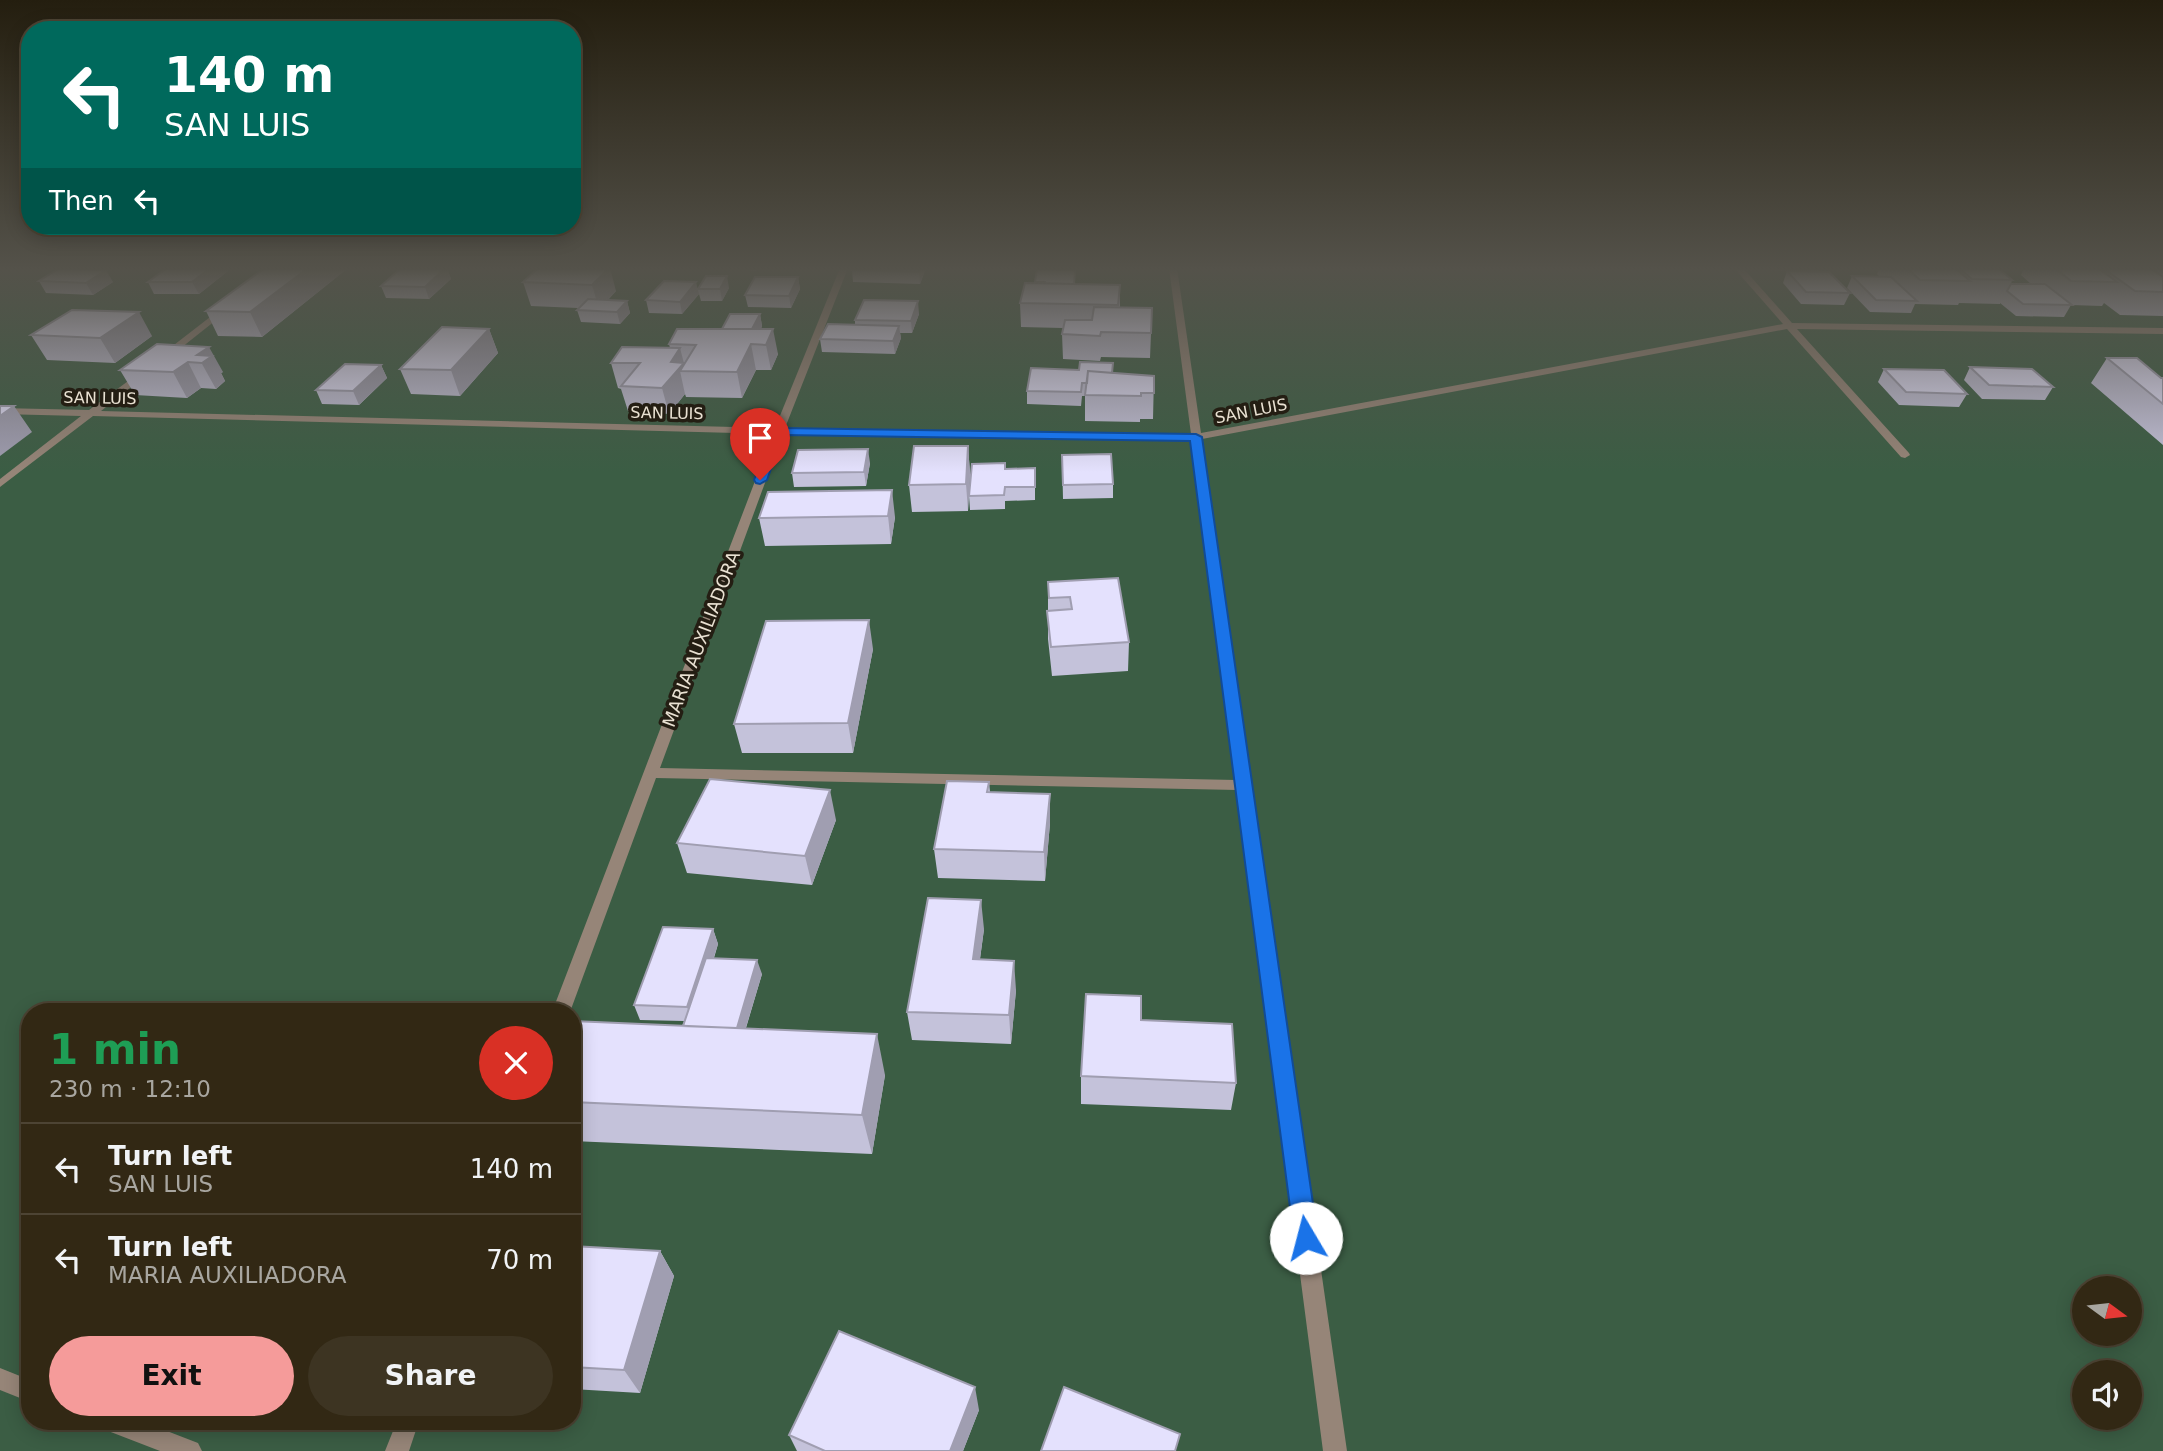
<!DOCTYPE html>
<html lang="en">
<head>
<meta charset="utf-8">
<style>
	:root { --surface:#322814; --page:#3d3422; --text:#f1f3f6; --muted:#a8a6a0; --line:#4d4434; --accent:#f59b9a }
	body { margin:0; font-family:"DejaVu Sans",sans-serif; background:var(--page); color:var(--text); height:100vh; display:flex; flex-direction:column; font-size:26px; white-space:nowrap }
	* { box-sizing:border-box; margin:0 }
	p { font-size:23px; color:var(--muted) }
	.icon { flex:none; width:38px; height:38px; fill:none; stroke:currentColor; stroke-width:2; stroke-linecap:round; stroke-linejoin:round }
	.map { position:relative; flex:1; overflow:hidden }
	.sheet { position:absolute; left:21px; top:1003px; width:560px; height:427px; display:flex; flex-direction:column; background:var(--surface); border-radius:28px; box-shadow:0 4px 18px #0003,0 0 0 2px var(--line) }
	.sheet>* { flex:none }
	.hud { position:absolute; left:21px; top:21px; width:560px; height:214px; border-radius:28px; box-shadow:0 4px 18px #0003,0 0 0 2px var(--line); background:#00695c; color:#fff; overflow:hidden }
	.needle { width:46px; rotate:105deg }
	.fabs { position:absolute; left:2072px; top:1276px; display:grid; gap:14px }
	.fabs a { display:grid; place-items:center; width:70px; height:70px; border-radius:50%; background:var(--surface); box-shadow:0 4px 18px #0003,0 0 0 2px var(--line); font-size:35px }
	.pin { position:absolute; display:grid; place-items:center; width:60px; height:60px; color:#fff; margin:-72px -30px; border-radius:50% 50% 50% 0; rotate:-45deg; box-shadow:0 0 7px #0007 }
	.pin .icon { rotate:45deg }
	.me { position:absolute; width:77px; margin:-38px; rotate:352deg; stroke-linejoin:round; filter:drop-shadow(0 0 5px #0008) }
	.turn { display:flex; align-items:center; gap:24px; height:147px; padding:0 28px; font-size:32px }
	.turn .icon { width:91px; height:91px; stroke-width:2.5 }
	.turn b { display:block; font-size:49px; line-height:60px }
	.then { display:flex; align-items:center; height:66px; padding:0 28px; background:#0003; gap:14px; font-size:26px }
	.round { display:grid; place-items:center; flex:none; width:74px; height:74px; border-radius:37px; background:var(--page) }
	.head { display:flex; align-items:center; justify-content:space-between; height:119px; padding:0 28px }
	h1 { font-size:42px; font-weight:700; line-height:52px; color:#1e9e55 }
	.action { display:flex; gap:14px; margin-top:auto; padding:14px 28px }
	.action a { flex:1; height:80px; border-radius:42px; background:var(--accent); color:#111; font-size:28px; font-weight:700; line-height:80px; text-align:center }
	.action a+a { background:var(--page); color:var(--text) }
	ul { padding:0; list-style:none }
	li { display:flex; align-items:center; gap:21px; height:91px; padding:0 28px; border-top:2px solid var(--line) }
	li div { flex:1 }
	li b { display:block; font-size:26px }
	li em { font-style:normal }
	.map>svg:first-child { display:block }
	.green { fill:#3b5d44; fill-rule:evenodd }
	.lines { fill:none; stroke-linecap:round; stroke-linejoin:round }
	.street { fill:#968578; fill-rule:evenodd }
	.wall { fill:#c4c2da }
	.shaded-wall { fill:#a09eb1 }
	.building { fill:#e4e1fd; stroke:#a09eb1; stroke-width:2 }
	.route { fill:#1a73e8; stroke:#114b97; stroke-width:2 }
	.labels { text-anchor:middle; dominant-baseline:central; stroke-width:7; stroke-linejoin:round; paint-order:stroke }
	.far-street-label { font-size:16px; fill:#e9e1d2; stroke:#241e13 }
	.street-label { font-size:18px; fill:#e9e1d2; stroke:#241e13 }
</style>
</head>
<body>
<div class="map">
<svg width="2163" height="1451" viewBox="0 0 2163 1451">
	<rect width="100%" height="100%" fill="#42361b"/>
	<!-- green -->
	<path class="green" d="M0,268H2163V1451H0ZM30,1012H572V1421H30ZM2084,1288H2130V1334H2084ZM2084,1372H2130V1418H2084Z"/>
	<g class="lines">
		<!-- street -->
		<path class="street" d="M840,268H848L785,428L1191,434L1169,268H1177L1201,433L1783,324L1734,268H1743L1792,323L2163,328V334L1797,329L1909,453L1910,455L1905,458L1901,457L1787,329L1202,439L1347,1451H1323L1237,790L656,778L570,1012H552L773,434L93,416L0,487V479L81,416L0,414V408L89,410L143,370L148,373L146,375L101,411L775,428ZM783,434L1191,440L1236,780L660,768Z
			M223,307L230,309L167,359H161V355Z
			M0,1368L30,1380V1402L0,1390Z
			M100,1421H141L198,1443L202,1451H160L103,1429Z
			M397,1421H419L409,1451H385Z"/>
	</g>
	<!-- wall -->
	<path class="wall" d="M60,268H87L113,282L93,295L46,293L39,281Z
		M265,268H348L262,337L218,336L206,311Z
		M401,268H447L451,279L429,299L386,298L381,286Z
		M538,268L616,291L608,300L627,301L630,313L620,324L581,322L577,310L578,308L531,306L523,282Z
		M730,268H758L756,271Z
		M926,268L920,284L853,282L852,270Z
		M1760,268H1817L1816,271L1761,270Z
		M1879,268H1998L2012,280L2011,284H2031L2021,275L2024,268H2163V316L2120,315L2104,303L2102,306L2071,305L2064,317L2016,316L2000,303V304L1959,303L1958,305L1915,304L1911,313L1870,312L1847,288L1852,276L1880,277L1877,274Z
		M1037,269L1075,284L1120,285V308H1152L1150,358L1101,357L1100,361L1063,359L1062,334L1063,328L1021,327L1020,303L1035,283Z
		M228,271L199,294H154L148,282Z
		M1787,271L1850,293L1844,305L1801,304L1783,283Z
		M798,277L800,289L791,308L748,307L745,295Z
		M698,288H729L722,301H701L699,294L682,314L649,313L646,300Z
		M760,314L762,326L761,329L778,354L771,370H756L742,398L686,397L685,394L669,414L628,411L621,389L618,388L611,363L670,348L669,344L722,329Z
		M919,314L912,333H900L901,338L895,354L822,352L820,339L855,325V320Z
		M489,329L498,353L460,396L411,394L400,369Z
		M31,335L152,336L115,363L47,360Z
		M157,344L223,372L221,373L225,381L216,389L201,388L187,398L135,395L120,370Z
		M2107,358L2163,378V445L2091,383Z
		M1113,363V373L1154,376L1153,419H1140V422L1085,421V396H1082L1081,406L1027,404V391L1079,370Z
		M381,365L387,378L359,405L322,404L316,390Z
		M1970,367L2053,387L2045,400L1982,399L1964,380Z
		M1884,369L1967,394L1959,407L1899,405L1878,382Z
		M968,446L970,473L968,511L912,512L909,485Z
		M1062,455L1113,484V498L1063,499Z
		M870,463L866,486L794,487L792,473Z
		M1005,469L1035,482V500L1005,501V509L970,510L969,496Z
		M768,492L895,517L891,544L765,546L759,518Z
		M1118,578L1129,642L1128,671L1052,676L1048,639V582Z
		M873,649L853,753H742L734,724Z
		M989,782L990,792L1050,794V823L1045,881L938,878L934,849Z
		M836,820L812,885L687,873L677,843Z
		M713,929L718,944L714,958L762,974L746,1028L885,1075L872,1154L572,1141V1021L683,1026L684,1021L640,1020L634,1005Z
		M984,929L980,959L1016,990L1011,1044L912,1040L907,1012Z
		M1141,1020L1236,1083L1231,1110L1081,1104V1076Z
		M572,1246L660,1251L674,1276L640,1393L572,1389Z
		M979,1410L963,1451H797L789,1435Z"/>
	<!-- shaded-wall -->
	<path class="shaded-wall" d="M210,268H227L228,271L199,294L192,282Z
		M308,268H348L262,337L250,312Z
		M445,268H447L451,279L429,299L425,287Z
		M609,268H610L616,291L599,309L592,285Z
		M920,268H926L920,284L919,272Z
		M106,270L113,282L93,295L86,283Z
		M727,276L729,288L722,301L720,289Z
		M798,277L800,289L791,308L789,296Z
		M696,282L699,294L682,314L680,302Z
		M627,301L630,313L620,324L617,312Z
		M918,301L919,314L912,333L911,321Z
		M139,312L152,336L115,363L100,338Z
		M760,314L762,326L753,345L751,332Z
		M899,326L901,338L895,354L893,341Z
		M489,329L498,353L460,396L451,370Z
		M773,329L778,354L771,370L766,345Z
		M751,344L756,370L742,398L737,372Z
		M209,347L223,372L221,373L225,381L216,389L197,355Z
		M680,348L686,371H680L685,394L669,414L662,388L671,362Z
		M188,362L201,388L187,398L173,372Z
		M381,365L387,378L359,405L353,391Z
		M14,406L32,432L0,456V416Z
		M968,446L970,473L968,511L966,484Z
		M868,449L870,463L866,486L864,472Z
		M892,490L895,517L891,544L888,516Z
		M869,620L873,649L853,753L848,723Z
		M830,790L836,820L812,885L805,856Z
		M1050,794V823L1045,881L1044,852Z
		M981,900L984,929L976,988L973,959Z
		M713,929L718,944L693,1022L687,1007Z
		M757,960L762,974L740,1047L735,1033Z
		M1014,961L1016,990L1011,1044L1009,1015Z
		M877,1034L885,1075L872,1154L862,1115Z
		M660,1251L674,1276L640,1393L624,1370Z
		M975,1387L979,1410L963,1451H950Z"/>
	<!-- building -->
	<path class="building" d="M60,268H80L79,269L106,270L86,283L39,281Z
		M167,268H210L192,282H148Z
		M265,268H308L250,312L206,311Z
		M401,268H445L425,287L381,286Z
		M538,268H609L592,285L523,282Z
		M853,268H920L919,272L852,270Z
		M1907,268H1955L1970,281L1920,280Z
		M1959,268H1998L2012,280L1972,279Z
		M2055,268H2098L2117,282L2071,281Z
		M2103,268H2150L2163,277V292L2135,291Z
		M1037,269L1075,270L1074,284L1043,283L1044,282H1035Z
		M1787,271L1829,272L1850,293L1806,292Z
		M706,276H727L720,289H698Z
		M1852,276L1891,277L1917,301L1876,300Z
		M755,277H798L789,296L745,295Z
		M664,281L696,282L680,302L646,300Z
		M1025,283L1120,285L1118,305L1020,303Z
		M2011,284H2045L2072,305L2023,304L2007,291Z
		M588,299L627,301L617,312L577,310Z
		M864,300L918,301L911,321L855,320Z
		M1094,307L1152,308L1151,333L1101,332L1100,336L1062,334L1065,320H1092Z
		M72,310L139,312L100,338L31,335Z
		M730,314H760L752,329H722Z
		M828,324L899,326L893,341L820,339Z
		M442,327L489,329L451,370L400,369Z
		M677,329H773L766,345L751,344L737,372L680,371L696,345L669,344Z
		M157,344L209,347L197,355L212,356L202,363L188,362L173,372L120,370Z
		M622,347L680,348L671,362L684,363L662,388L621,386L640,363H611Z
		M2107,358H2137L2161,378H2163V404Z
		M1080,362L1113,363L1112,373L1088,371L1087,383H1082L1081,392L1027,391L1031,368L1079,370Z
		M345,364L381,365L353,391L316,390Z
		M1970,367L2032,369L2053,387L1989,385Z
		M1884,369L1944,370L1967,394L1906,392Z
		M1088,371L1154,376V393H1141V396L1085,395Z
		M0,406H14L0,416Z
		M914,446H968L966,484L909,485Z
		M868,449L864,472L792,473L798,450Z
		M1111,454L1113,484L1063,485L1062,455Z
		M1005,463V469L1035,468V487H1005L1004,495L969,496L972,464Z
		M892,490L888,516L759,518L768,492Z
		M1118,578L1129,642L1051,647L1047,611L1072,609L1070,597L1049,598L1048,582Z
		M869,620L848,723L734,724L766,621Z
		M710,779L830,790L805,856L677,843Z
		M947,781L989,782L987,792L1050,794L1044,852L934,849Z
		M928,898L981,900L973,959L1014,961L1009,1015L907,1012Z
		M663,927L713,929L687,1007L634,1005Z
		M706,958L757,960L737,1028L683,1026Z
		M1086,994L1141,996V1020L1232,1024L1236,1083L1081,1076Z
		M572,1021L877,1034L862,1115L572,1102Z
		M572,1246L660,1251L624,1370L572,1367Z
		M839,1331L975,1387L950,1451H825L789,1435Z
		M1064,1387L1180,1434L1175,1451H1041Z"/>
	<!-- sky -->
	<linearGradient id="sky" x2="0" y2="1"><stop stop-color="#241e0f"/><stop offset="0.57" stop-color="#54524a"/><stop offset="1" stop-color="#54524a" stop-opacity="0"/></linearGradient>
	<rect width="2163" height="472" fill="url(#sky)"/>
	<!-- route -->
	<path class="route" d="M779,428L1196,434L1202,437L1318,1238L1314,1246L1306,1249L1298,1246L1294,1238L1190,441L783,435L767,480L760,484L756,483L754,480L773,431Z"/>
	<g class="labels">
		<!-- far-street labels -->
		<g class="far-street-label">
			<text transform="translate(100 398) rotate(1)">SAN LUIS</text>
			<text transform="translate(1251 411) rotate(-11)">SAN LUIS</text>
			<text transform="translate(667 413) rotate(1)">SAN LUIS</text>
		</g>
		<!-- street labels -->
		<g class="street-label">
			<text transform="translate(701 639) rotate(-69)">MARIA AUXILIADORA</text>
		</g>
	</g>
</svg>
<div class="fabs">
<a><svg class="needle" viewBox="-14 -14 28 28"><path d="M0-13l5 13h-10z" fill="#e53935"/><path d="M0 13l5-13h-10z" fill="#a8a6a0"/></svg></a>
<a><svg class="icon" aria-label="sound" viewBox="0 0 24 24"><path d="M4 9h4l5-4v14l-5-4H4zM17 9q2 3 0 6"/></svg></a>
</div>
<div class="pin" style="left:760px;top:480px;background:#d93025"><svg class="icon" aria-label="arrive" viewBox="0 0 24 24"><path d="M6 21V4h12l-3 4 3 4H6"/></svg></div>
<svg class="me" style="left:1306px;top:1238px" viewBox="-20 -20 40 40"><circle r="19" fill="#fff"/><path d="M0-13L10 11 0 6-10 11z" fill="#1a73e8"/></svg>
<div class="hud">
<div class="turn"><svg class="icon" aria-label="left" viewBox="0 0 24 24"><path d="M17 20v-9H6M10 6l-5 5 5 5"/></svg><div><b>140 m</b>SAN LUIS</div></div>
<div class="then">Then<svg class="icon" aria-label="left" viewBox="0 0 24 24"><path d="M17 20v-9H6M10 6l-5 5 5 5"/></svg></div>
</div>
<section class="sheet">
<div class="head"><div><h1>1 min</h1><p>230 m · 12:10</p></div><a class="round" style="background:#d93025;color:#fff"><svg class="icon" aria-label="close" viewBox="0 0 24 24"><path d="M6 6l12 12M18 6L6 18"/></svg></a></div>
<ul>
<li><svg class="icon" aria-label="left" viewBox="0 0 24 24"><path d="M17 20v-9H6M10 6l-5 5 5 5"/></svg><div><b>Turn left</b><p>SAN LUIS</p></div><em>140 m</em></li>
<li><svg class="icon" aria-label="left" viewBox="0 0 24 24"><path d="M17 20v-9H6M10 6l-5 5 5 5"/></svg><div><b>Turn left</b><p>MARIA AUXILIADORA</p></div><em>70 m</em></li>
</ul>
<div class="action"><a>Exit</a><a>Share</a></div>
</section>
</div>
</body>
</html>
